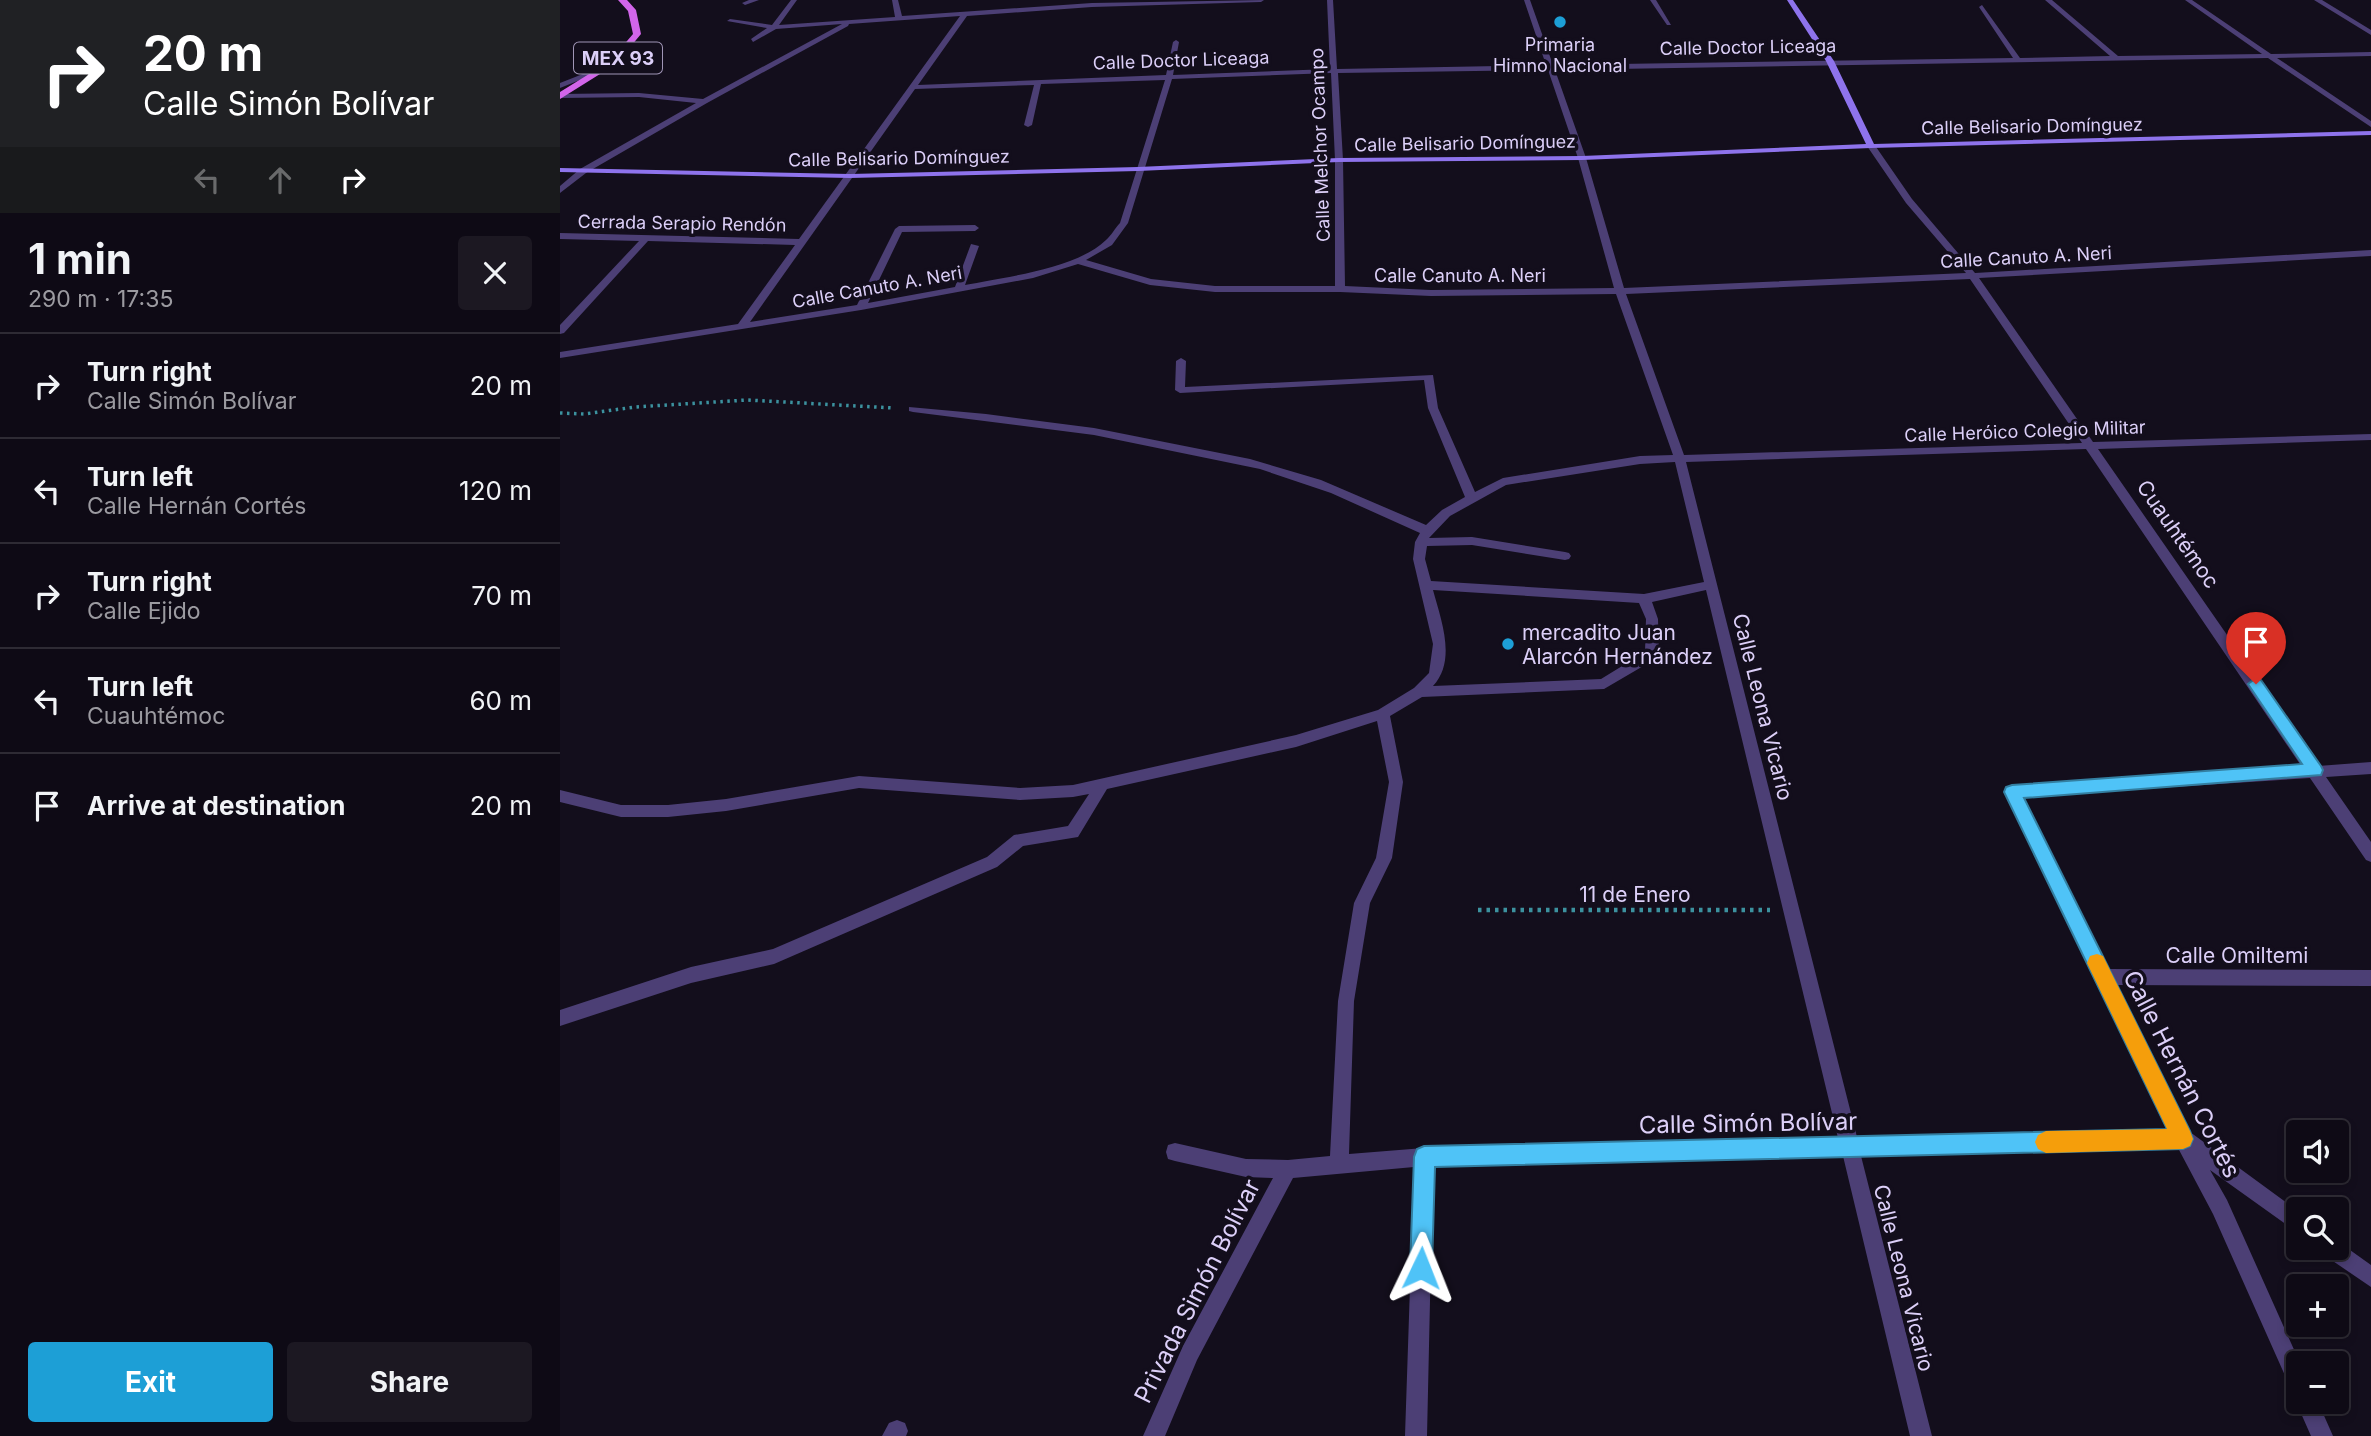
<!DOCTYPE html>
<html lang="en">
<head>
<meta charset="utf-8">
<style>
	:root { --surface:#0e0a15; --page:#1c1822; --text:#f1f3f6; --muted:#9b9aa0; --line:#2e2b34; --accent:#1d9fd6 }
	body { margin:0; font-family:Inter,sans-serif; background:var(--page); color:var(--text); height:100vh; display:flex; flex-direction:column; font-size:26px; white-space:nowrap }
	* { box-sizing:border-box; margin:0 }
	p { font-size:23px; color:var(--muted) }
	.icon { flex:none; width:38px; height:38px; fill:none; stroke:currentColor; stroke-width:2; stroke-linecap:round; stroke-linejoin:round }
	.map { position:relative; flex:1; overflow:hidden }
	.side { display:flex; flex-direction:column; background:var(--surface); width:560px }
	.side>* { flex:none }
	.banner { background:#202124; color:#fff; overflow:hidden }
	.tools { position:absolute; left:1726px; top:1120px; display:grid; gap:14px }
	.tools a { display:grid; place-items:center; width:63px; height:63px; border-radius:7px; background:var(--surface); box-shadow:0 4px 10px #0003,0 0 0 2px var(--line); font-size:35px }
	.pin { position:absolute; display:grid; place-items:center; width:60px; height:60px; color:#fff; margin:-72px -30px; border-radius:50% 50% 50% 0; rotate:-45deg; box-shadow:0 0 7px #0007 }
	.pin .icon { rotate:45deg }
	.me { position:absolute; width:77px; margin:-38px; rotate:2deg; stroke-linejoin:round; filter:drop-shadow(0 0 5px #0008) }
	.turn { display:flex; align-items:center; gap:24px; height:147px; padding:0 28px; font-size:32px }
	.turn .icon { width:91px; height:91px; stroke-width:2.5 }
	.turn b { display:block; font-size:49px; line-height:60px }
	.lanes { display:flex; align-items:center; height:66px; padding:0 28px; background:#0003; justify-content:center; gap:35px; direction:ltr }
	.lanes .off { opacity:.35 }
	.round { display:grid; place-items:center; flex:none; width:74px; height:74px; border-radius:7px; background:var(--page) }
	.headline { display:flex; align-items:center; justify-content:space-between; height:119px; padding:0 28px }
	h1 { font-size:42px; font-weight:700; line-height:52px }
	.action { display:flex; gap:14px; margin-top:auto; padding:14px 28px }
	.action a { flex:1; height:80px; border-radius:7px; background:var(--accent); color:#fff; font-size:28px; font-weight:700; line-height:80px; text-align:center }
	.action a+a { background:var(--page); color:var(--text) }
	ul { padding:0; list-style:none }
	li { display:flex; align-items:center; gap:21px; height:105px; padding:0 28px; border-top:2px solid var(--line) }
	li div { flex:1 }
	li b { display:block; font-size:26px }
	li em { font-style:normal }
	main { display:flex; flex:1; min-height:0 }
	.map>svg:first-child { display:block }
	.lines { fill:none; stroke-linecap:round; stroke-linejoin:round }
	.path-far1 { stroke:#3c929f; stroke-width:3.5; stroke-dasharray:2.5 4.5; stroke-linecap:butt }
	.path { stroke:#3c929f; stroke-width:4.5; stroke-dasharray:3.5 5; stroke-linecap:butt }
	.street { fill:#4c3f75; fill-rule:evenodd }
	.secondary { fill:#8e73ec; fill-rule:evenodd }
	.primary { fill:#d265ea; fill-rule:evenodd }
	.route { fill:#4fc3f7; stroke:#337fa1; stroke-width:2 }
	.slow { fill:#f59e0b }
	.poi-dot { fill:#1d9fd6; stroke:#130e1c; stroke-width:2.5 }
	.labels { text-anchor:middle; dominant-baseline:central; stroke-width:7; stroke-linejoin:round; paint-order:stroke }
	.far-poi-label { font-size:18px; fill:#dccff8; stroke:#130e1c }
	.far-street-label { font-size:18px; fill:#dccff8; stroke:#130e1c }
	.shield { fill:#130e1c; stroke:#a095b6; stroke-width:2 }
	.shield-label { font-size:19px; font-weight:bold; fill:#dccff8 }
	.street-label { font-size:21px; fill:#dccff8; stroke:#130e1c }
	.poi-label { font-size:21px; fill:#dccff8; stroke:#130e1c; text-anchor:start }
	.near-street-label { font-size:24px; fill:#dccff8; stroke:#130e1c }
</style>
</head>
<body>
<main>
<section class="side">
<div class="banner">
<div class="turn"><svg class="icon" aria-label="right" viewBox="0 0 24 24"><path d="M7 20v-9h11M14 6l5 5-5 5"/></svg><div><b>20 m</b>Calle Simón Bolívar</div></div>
<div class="lanes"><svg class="icon off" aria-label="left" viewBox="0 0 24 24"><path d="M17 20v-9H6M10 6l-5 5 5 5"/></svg><svg class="icon off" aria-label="ahead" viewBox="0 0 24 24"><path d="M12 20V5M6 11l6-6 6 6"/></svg><svg class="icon" aria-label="right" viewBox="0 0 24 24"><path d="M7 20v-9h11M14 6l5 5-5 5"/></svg></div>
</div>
<div class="headline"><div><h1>1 min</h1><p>290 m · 17:35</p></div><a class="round"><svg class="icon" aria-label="close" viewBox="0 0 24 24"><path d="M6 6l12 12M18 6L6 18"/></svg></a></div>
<ul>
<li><svg class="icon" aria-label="right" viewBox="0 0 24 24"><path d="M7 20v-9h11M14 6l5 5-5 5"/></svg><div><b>Turn right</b><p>Calle Simón Bolívar</p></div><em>20 m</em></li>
<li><svg class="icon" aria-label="left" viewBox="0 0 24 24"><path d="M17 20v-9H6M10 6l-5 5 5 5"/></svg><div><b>Turn left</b><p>Calle Hernán Cortés</p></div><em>120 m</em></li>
<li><svg class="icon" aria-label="right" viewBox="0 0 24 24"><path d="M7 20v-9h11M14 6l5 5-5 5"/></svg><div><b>Turn right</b><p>Calle Ejido</p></div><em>70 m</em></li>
<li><svg class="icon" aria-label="left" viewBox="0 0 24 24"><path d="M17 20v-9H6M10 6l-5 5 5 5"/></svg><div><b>Turn left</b><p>Cuauhtémoc</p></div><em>60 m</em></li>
<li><svg class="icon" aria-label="arrive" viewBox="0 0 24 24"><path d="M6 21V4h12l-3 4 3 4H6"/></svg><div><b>Arrive at destination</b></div><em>20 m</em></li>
</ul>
<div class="action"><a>Exit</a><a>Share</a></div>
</section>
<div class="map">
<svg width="1811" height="1436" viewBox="0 0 1811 1436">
	<rect width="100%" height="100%" fill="#130e1c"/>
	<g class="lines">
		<!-- path-far1 -->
		<path class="path-far1" d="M0,413L24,414L75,407L187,400L334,408"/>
		<!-- path -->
		<path class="path" d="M918,910H1210"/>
		<!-- street -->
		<path class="street" d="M189,0H199L185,5L182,3Z
			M231,0H237L219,25L335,17L332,0H338L342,16L532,3L704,0L701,2L532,7L407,16L358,85L606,75L613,42L616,40L619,42L613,75L770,69L767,0H773L777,69L986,65L964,0H970L993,65L1453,58L1419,7L1422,5L1460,58L1550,56L1485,0H1492L1558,56L1702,54L1625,0H1632L1711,54L1811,52V56L1717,58L1811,121V127L1708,58L995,70L1026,158L1064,288L1406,273L1346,203L1307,146L1311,144H1314L1352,199L1415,273L1811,250V256L1419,278L1533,442L1811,434V440L1538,449L1758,766L1811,762V774L1766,777L1811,842V862L1806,860L1750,778L1462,797L1548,969L1811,970V986L1556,985L1630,1132L1738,1211V1233L1650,1170L1667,1200L1740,1363H1738V1392L1731,1389L1653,1214L1618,1148L1301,1156L1372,1436H1350L1283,1156L873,1166L867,1436H845L854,1167L733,1178L637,1360L605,1436H583L623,1346L713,1178L686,1177L615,1161L608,1159L606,1152L608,1145L615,1143L686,1159L728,1160L770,1156L778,1001L794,903L816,858L829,782L817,721L736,747L547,789L518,837L463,846L437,867L214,964L131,983L0,1026V1010L131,967L213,949L427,857L454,835L508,826L529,794L513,797L460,800L299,788L166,811L108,817H61L0,802V790L61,805H108L166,799L299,776L460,788L513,785L736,735L818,710L854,688L869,673L873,644L853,559L855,542L860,533L771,493L700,469L534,435L353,412L349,411V407L426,414L534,428L690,459L761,480L866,525L882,510L905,497L868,408L864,380L620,393L615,390L616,361L621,358L626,361L625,387L873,375L878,408L915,492L943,478L1080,456L1113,455L1056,294L871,296L780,292H655L590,285L518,264L473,278L301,310L0,358V352L178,324L235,245L88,241L4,333L0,334V325L79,241L0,239V233L239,239L400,16L289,24L288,26L147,103L26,173L0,193V186L20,169L136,103L79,97L0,98V94L79,93L143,99L282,24L216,29L193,42L191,39L207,28L167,21L170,19L212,25ZM988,70L1018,158L1054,288L871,290L785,286L783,160L778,73ZM771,73L775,160V286H655L591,279L526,260L552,245L568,223L612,79ZM605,80L560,223C555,228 551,236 546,240C516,269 445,277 405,285L419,246L411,244L395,287L308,303L342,232L415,231L419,228L415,225L339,226L335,229L297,305L190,322L355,89L474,85L464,125L468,127L472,125L481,84ZM1410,279L1522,443L1124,455L1066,294ZM1526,449L1742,767L1452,786L1447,788L1445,792L1609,1130L1297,1137L1126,462ZM1115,462L1144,582L1084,594L871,581L865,559L867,546L912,545L1005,560L1009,559L1011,556L1009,553L1005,552L912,537L869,538L890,516L946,485L1080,464ZM873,590L1079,603L1086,619L1085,652L1041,679L873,686C897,660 881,620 873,590ZM1146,590L1278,1138L864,1148L789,1154L794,1001L810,903L832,858L843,782L830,716L862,697L1044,689L1097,658L1099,654L1098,619L1092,602Z
			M1090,0H1096L1111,25H1107Z
			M1754,0H1762L1811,30V35Z
			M38,68L45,70L0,88V83Z
			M1776,1240L1811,1265V1287L1764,1255L1761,1248H1776Z
			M1738,1399V1402H1758L1773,1436H1751L1736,1402Z
			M337,1420L345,1423L348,1431L346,1436H322L329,1423Z"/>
		<!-- secondary -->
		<path class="secondary" d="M1227,0H1233L1274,61L1314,144L1811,131V135L1311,148L1022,160L779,162L578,171L290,178L0,172V168L290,174L578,167L779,158L1022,156L1306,144L1266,61Z"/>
		<!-- primary -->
		<path class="primary" d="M58,0H67L76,10L81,34L56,64L0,99V92L50,61L73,34L68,11Z"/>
	</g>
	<!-- route -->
	<path class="route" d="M1696,678L1701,680L1761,766L1763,770L1761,775L1464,798L1630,1131L1633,1139L1630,1146L1623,1149L875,1167L872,1268L869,1276L861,1280L853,1276L850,1268L854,1157L857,1149L864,1146L1607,1129L1444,792L1446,787L1452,785L1742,764L1688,684Z"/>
	<!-- slow -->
	<path class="slow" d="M1537,954L1543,956L1630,1131L1633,1139L1630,1146L1623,1149L1486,1153L1478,1149L1475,1142L1478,1135L1486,1131L1607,1129L1527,963L1530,956Z"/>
	<!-- markers -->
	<g class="poi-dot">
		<circle cx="1000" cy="22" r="7"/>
		<circle cx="948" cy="644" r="7"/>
	</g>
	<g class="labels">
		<!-- far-poi labels -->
		<g class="far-poi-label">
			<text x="1000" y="44">Primaria<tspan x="1000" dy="21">Himno Nacional</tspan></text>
		</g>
		<!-- far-street labels -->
		<g class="far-street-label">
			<text transform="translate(1188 47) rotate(-1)">Calle Doctor Liceaga</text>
			<text transform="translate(621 60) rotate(-2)">Calle Doctor Liceaga</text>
			<text transform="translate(1472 126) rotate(-1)">Calle Belisario Domínguez</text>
			<text transform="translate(905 143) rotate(-1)">Calle Belisario Domínguez</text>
			<text transform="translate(760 145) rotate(-92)">Calle Melchor Ocampo</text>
			<text transform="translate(339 158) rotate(-1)">Calle Belisario Domínguez</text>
			<text transform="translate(122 223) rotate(1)">Cerrada Serapio Rendón</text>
			<text transform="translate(1466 257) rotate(-3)">Calle Canuto A. Neri</text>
			<text x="900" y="275">Calle Canuto A. Neri</text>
			<text transform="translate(317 287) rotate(-10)">Calle Canuto A. Neri</text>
			<text transform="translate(1465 431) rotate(-2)">Calle Heróico Colegio Militar</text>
		</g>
		<!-- shield labels -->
		<rect class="shield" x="14" y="42.5" width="88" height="31" rx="5"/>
		<g class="shield-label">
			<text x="58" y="58">MEX 93</text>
		</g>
		<!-- street labels -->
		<g class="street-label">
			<text transform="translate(1618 534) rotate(55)">Cuauhtémoc</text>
			<text transform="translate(1203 707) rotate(76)">Calle Leona Vicario</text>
			<text x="1075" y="894">11 de Enero</text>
			<text x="1677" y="955">Calle Omiltemi</text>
			<text transform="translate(1344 1278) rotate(76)">Calle Leona Vicario</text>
		</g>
		<!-- poi labels -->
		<g class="poi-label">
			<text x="962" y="632">mercadito Juan<tspan x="962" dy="24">Alarcón Hernández</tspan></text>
		</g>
		<!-- near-street labels -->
		<g class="near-street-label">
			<text transform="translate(1622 1074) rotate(63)">Calle Hernán Cortés</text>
			<text transform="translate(1188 1123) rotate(-1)">Calle Simón Bolívar</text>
			<text transform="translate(637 1291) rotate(-63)">Privada Simón Bolívar</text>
		</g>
	</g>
</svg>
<div class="tools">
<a><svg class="icon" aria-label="sound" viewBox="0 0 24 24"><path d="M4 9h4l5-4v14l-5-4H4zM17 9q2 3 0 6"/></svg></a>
<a><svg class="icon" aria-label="search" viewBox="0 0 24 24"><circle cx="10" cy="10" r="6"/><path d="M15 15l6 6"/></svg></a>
<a>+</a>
<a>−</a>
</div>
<div class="pin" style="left:1696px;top:684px;background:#d93025"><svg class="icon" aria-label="arrive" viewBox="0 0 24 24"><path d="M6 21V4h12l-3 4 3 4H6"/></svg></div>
<svg class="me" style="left:861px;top:1268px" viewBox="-20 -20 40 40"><path d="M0-17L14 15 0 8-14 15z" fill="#4fc3f7" stroke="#fff" stroke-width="4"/></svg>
</div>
</main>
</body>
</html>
